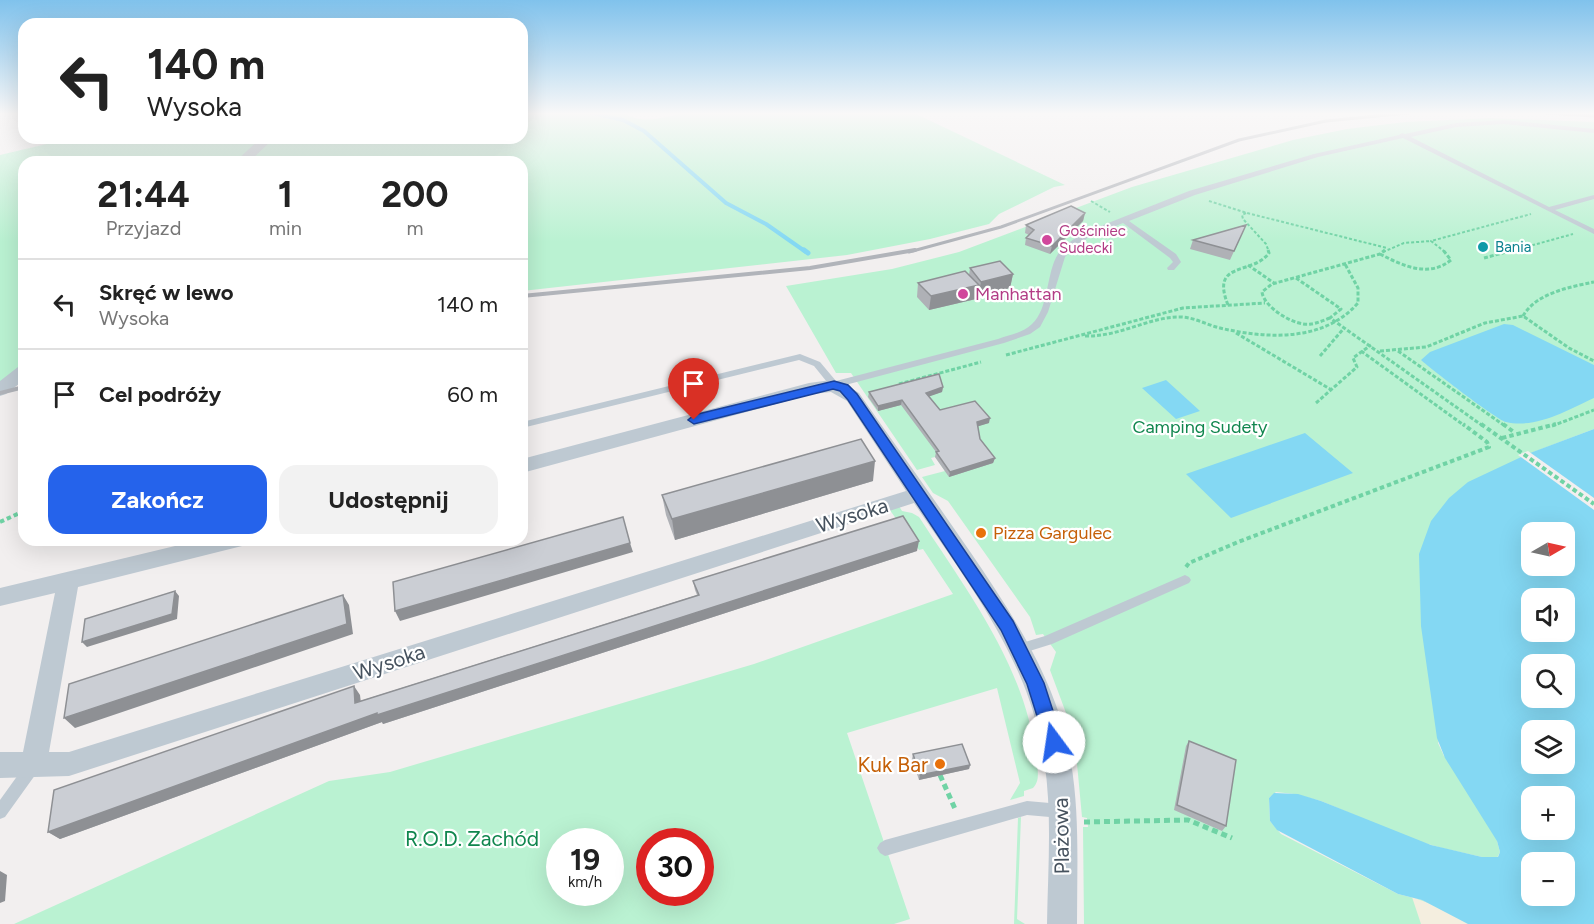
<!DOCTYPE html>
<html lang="pl">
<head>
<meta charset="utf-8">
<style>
	:root { --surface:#fff; --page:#f2f2f2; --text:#222; --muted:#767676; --line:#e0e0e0; --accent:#2563eb }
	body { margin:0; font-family:Figtree,sans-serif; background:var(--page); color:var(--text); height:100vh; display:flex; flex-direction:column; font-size:22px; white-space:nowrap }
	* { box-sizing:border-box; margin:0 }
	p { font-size:20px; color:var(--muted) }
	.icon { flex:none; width:33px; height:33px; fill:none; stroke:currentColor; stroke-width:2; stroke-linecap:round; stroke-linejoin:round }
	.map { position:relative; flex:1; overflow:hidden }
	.drawer { position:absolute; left:18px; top:156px; width:510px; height:390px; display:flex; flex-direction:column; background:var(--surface); border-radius:18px; box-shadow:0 6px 24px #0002 }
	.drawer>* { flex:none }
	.guide { position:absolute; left:18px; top:18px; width:510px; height:126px; border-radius:18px; box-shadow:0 6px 24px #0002; background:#fff; color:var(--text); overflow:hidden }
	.needle { width:39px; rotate:81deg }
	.controls { position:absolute; left:1521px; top:522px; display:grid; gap:12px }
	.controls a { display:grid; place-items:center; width:54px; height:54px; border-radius:12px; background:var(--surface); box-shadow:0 6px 24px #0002; font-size:30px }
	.speed { position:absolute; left:546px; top:828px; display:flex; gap:12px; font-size:30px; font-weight:700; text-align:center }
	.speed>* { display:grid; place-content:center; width:78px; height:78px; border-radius:50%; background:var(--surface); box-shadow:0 6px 24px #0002; line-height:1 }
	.speed small { font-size:15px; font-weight:400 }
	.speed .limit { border:9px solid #d22; background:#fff; color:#111 }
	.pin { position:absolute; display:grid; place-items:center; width:51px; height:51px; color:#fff; margin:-62px -26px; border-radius:50% 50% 50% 0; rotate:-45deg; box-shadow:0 0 6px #0007 }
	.pin .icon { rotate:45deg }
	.me { position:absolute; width:66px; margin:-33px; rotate:346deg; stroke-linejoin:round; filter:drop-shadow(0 0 4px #0008) }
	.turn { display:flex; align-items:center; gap:21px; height:126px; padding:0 30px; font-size:27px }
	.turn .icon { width:78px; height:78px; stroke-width:2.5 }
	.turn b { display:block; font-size:42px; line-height:51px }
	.eta { display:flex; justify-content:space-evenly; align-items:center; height:102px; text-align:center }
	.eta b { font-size:36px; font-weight:700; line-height:42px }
	.action { display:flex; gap:12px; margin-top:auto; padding:12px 30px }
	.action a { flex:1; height:69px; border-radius:18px; background:var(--accent); color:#fff; font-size:24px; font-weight:700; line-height:69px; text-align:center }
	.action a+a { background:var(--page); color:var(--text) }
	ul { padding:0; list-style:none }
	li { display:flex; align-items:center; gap:18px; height:90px; padding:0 30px; border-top:2px solid var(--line) }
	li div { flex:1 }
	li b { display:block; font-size:22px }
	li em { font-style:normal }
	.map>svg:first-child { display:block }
	.green { fill:#baf2d2; fill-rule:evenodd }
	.sand { fill:#f4eedf }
	.water { fill:#84d8f3; fill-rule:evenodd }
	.pier { fill:#f2efef }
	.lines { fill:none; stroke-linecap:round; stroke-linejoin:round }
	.stream-far1 { stroke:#84d8f3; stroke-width:4 }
	.stream { stroke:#84d8f3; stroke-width:5 }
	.path-far3 { stroke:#70d3a5; stroke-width:2; stroke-dasharray:3 2; stroke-linecap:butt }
	.path-far2 { stroke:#70d3a5; stroke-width:3; stroke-dasharray:4 2; stroke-linecap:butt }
	.path-far1 { stroke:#70d3a5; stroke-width:4; stroke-dasharray:4.5 3; stroke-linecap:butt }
	.path { stroke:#70d3a5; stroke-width:5; stroke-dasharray:6 4; stroke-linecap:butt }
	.lane { fill:#bec9d2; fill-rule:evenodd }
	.street { fill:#bec9d2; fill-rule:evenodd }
	.rail-far1 { stroke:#b1b4ba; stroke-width:3 }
	.rail { stroke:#b1b4ba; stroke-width:4 }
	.wall { fill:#afb1b6 }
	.shaded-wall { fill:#8e9094 }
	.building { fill:#cbced4; stroke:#8e9094; stroke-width:1.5 }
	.route { fill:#2563eb; stroke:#184099; stroke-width:1.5 }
	.hotel-dot { fill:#d1479c; stroke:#fff; stroke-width:2 }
	.culture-dot { fill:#0f9aa8; stroke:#fff; stroke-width:2 }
	.food-dot { fill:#e8710a; stroke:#fff; stroke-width:2 }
	.labels { text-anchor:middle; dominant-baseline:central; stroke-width:4.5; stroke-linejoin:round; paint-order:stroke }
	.far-hotel-label { font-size:15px; fill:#b23c85; stroke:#fff; text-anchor:start }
	.far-culture-label { font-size:15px; fill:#0d838f; stroke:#fff; text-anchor:start }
	.hotel-label { font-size:18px; fill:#b23c85; stroke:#fff; text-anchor:start }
	.park-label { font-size:18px; fill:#10864e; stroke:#fff }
	.food-label { font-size:18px; fill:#c56008; stroke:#fff; text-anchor:start }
	.near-street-label { font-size:21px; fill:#46525e; stroke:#fff }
	.near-food-label { font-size:21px; fill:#c56008; stroke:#fff; text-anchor:end }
	.near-park-label { font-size:21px; fill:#10864e; stroke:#fff }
</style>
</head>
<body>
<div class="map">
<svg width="1594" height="924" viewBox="0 0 1594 924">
	<rect width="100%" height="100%" fill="#f2efef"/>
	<!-- green -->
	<path class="green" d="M522,113H624C641,125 665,117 684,113H914L1065,185L1054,187L999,214L989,224L930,239L847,255L522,291V162H24V377L0,383V155L72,138H522Z
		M1490,118L1594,122V429L1531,453L1533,519L1438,743L1444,756L1532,796V830L1497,841L1500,852L1497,858L1482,857L1442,848L1414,840L1321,801L1294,794L1276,792L1269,798L1270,821L1281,834L1398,894L1422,900L1468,924H1084L1083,827H1088L1087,818L1082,817L1076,753L1069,721L1050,670L1056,652L1043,634L1036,635L1030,617L948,501L933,493L922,477L945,471L935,457L931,458L935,465L917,470L851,373H836L786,286L892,269L959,252L1132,187L1293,140L1347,129L1405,122Z
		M899,506L902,511L912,513L919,517C967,591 1026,667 1036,758C1037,768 1041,780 1033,788L1024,791V796L1010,800L1020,783L997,688L847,733L910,919L894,924H14L329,781L390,772L754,664L953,594L923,549L919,550L889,509ZM560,842H610V892H560ZM650,842H700V892H650Z
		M1021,817L1017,919L1025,924H1014L1018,818Z"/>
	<!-- sand -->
	<path class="sand" d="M1412,897L1439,907L1468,924H1421Z"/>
	<!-- water -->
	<path class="water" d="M1504,324L1513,325L1594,365V398C1568,410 1536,429 1506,422C1497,420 1431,369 1421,360L1430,352Z
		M1166,380L1200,411L1176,419L1142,388Z
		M1594,429V924H1468L1422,900L1398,894L1277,830L1270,821L1269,798L1274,793L1298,794L1321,801L1431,845L1482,857H1498L1500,852L1497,841L1445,758L1437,738L1421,626L1419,554L1431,521L1449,498L1468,482L1530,453ZM1532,532H1564V566H1532ZM1532,598H1564V632H1532ZM1532,664H1564V698H1532ZM1532,730H1564V764H1532ZM1532,796H1564V830H1532ZM1532,862H1564V896H1532Z
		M1305,433L1353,473L1231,518L1186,474Z"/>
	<!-- pier -->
	<path class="pier" d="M1528,451L1594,498V510L1518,455Z"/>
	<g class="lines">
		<!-- stream-far1 -->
		<path class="stream-far1" d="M592,113L623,120L644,131L726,203L766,224L806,252"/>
		<!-- stream -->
		<path class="stream" d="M804,250L808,253"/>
		<!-- path-far3 -->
		<path class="path-far3" d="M1091,201L1110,212
			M1209,201L1247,213L1387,248
			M1246,213L1242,215L1243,219L1266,244L1269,252
			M1383,252L1404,243L1431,241
			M1445,252L1431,241L1531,214
			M1508,252L1573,234"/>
		<!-- path-far2 -->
		<path class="path-far2" d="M1380,254C1403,266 1429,278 1451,260L1443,250
			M1484,258L1514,250
			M1248,265L1274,283
			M1296,278L1341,309L1330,318L1483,426
			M1228,305C1210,260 1252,276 1269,253L1268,250
			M1523,316C1536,293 1570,287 1594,282
			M1330,318C1324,320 1318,323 1311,324C1296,327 1264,308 1262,292L1272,284L1380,254L1385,250
			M1236,333L1330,389
			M1085,336C1120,337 1148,317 1180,317C1194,317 1207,325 1220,328C1267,339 1324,342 1358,303V288L1345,264
			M1361,351L1465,426
			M1380,351L1426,347L1485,323L1523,316L1569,348L1594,361
			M1398,351L1505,426
			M1006,355L1183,308L1265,303
			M1320,356L1345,327
			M899,384L981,362
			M1316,403L1357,367L1353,358L1371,345
			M1552,426L1594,410"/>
		<!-- path-far1 -->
		<path class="path-far1" d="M1481,424L1594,504
			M1503,424L1515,433
			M1502,438L1556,424
			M0,522L24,511
			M1186,567L1189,563L1238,542L1489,447L1487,442L1463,424"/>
		<!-- path -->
		<path class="path" d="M940,775L956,811
			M1084,822L1188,820L1232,838"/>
		<!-- lane -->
		<path class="lane" d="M1504,120L1594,129V133L1504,124L1456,127L1411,137L1549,207L1594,195V199L1555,210L1594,229V234L1403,138L1318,157L1195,195L1129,221L1176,254L1181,262L1174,270H1168L1167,268L1173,262L1170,258L1123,223L1089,237L1074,247L1065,257L1048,312L1040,327L1030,334L1004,343L834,388L831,387L814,366L799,360L522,428V422L800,354L820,362L836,381L998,339C1009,335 1023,333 1032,324C1049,309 1046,273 1058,254C1064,245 1074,239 1083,233L1189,191L1314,154L1399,135L1402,133L1405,134L1456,123Z
			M1185,575L1189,577L1191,580L1189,583L1052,644L1020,654L1015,653L1014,649L1015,645L1045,636Z
			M33,759L38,761L40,766L38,771L5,817L0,819V800L28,761Z
			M1027,801L1061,804L1066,806L1068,811L1066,816L1061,818L1027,815L885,856L880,853L877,848L880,843L885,840Z"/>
		<!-- street -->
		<path class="street" d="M261,138H274L249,162H235Z
			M24,365V380L6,394L0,396V381L18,367Z
			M831,380L845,384L859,393C896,446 934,499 971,553C1009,609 1048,668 1065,734C1081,796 1077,861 1077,924H1047C1048,861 1054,796 1039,734C1020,649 962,574 914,503L69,776L0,778V752H23L55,593L0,606V588L200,540H245L242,546L78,587L49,752H69L906,491L847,401L831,392L813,394L522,473V459L809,383Z"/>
		<!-- rail-far1 -->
		<path class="rail-far1" d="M1546,113L1594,116
			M909,252L1001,227L1239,140L1326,121L1408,113"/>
		<!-- rail -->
		<path class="rail" d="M522,296L810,268L915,250
			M0,393L24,387"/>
	</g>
	<!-- wall -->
	<path class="wall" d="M1085,213L1083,221L1050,254L1025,245L1026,238L1029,235L1025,233L1026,225Z
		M1246,225L1230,260L1190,249L1193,240Z
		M970,268L1013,274L1010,288L978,296L977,294L976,299L929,310L917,297L918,283L969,275Z
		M943,387L942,392L929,396L940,410L989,423L978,426L980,439L995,458L993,463L949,477L935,457L936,452L901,405L878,411L868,397L869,392Z
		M873,481L675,540L666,515L662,495Z
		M917,551L383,724L382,722L60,839L48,832L360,695V701L697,595L695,590L693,581Z
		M1189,741L1226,826L1222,831L1174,810L1186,746Z
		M913,754L970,765L969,769L919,780L912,759Z"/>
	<!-- shaded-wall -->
	<path class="shaded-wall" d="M1085,213L1083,221L1050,254L1052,246Z
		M1013,274L1010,288L978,296L981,282Z
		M979,285L976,299L929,310L931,296Z
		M943,387L942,392L925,398L926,393Z
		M902,400L901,405L878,411V406Z
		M990,418L989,423L976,427L977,422Z
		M995,458L993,463L949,477L950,472Z
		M875,461L873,481L675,540L672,519Z
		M919,541L917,551L383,724L382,722L60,839L48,832L377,713Z
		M630,543L633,552L400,621L395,611Z
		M175,591L179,596L177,619L87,647L82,642Z
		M343,595L349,605L353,634L75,728L64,718Z
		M354,686L360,695L362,712L355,703Z
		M970,765L969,769L919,780L920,775Z
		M0,871L7,875L5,901L0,903Z"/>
	<!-- building -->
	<path class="building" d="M1071,206L1085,213L1052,246L1026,238L1034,230L1026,225Z
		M1246,225L1234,251L1193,240Z
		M1000,261L1013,274L981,282L970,268Z
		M965,271L979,285L931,296L918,283Z
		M939,374L943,387L926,393L940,410L975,401L990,418L977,422L980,439L995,458L950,472L936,452L939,451L902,400L878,406L869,392Z
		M861,439L875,461L672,519L662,495Z
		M903,516L919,541L377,715V713L48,832L54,790L354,686L355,703L699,595L693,581Z
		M623,517L630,543L395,611L393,582Z
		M175,591L172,614L82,642L85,619Z
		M343,595L347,624L64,718L69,684Z
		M1189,741L1236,760L1226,826L1177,805Z
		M962,744L970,765L920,775L913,754Z"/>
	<!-- sky -->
	<linearGradient id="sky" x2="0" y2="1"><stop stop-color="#80c2ec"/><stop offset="0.47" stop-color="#f9f8f8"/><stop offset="1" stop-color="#f9f8f8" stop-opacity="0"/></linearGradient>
	<rect width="1594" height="242" fill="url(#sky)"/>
	<!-- route -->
	<path class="route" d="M834,381L848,385L857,394L1013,621L1044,683L1063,742L1060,748L1054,751L1047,748L1027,684L1001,630L848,400L840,391L833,389L694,424L688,420L694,415Z"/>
	<!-- markers -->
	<g class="hotel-dot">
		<circle cx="1047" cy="240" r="6"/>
		<circle cx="963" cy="294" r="6"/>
	</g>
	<circle class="culture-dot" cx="1483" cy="247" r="6"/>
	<g class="food-dot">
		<circle cx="981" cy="533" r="6"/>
		<circle cx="940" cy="764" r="6"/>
	</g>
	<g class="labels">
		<!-- far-hotel labels -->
		<g class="far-hotel-label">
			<text x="1059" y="231">Gościniec<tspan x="1059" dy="17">Sudecki</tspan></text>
		</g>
		<!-- far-culture labels -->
		<g class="far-culture-label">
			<text x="1495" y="247">Bania</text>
		</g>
		<!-- hotel labels -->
		<g class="hotel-label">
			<text x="975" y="294">Manhattan</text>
		</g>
		<!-- park labels -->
		<g class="park-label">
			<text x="1200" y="427">Camping Sudety</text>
		</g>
		<!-- food labels -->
		<g class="food-label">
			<text x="993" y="533">Pizza Gargulec</text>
		</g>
		<!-- near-street labels -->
		<g class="near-street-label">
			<text transform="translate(852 515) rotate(-17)">Wysoka</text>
			<text transform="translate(389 662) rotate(-18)">Wysoka</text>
			<text transform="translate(1061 836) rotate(-91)">Plażowa</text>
		</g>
		<!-- near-food labels -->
		<g class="near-food-label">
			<text x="928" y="764">Kuk Bar</text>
		</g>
		<!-- near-park labels -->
		<g class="near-park-label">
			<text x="472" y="838">R.O.D. Zachód</text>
		</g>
	</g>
</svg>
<div class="controls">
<a><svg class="needle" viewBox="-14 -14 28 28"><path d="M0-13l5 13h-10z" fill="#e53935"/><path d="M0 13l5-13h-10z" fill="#767676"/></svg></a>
<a><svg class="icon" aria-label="sound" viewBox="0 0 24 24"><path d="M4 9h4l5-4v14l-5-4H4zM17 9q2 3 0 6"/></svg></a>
<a><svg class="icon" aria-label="search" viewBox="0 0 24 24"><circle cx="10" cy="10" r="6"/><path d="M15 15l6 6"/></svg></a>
<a><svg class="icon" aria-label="layers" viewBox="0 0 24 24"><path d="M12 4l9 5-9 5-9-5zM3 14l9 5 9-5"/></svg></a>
<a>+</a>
<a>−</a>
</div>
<div class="speed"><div>19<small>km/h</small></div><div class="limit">30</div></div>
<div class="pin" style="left:694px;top:420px;background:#d93025"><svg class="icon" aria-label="arrive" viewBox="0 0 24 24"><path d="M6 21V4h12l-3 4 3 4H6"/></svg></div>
<svg class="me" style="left:1054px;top:742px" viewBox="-20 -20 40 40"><circle r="19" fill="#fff"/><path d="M0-13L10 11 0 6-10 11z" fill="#2563eb"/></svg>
<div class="guide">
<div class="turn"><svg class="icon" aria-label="left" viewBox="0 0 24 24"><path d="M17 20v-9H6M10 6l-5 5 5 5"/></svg><div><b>140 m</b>Wysoka</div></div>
</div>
<section class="drawer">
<div class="eta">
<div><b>21:44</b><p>Przyjazd</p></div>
<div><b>1</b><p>min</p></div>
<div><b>200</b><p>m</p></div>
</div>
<ul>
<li><svg class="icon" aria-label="left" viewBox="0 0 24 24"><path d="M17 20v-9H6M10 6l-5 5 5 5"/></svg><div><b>Skręć w lewo</b><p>Wysoka</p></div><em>140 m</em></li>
<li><svg class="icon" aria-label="arrive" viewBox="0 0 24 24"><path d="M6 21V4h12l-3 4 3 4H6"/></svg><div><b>Cel podróży</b></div><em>60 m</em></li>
</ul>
<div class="action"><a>Zakończ</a><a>Udostępnij</a></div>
</section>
</div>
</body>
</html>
